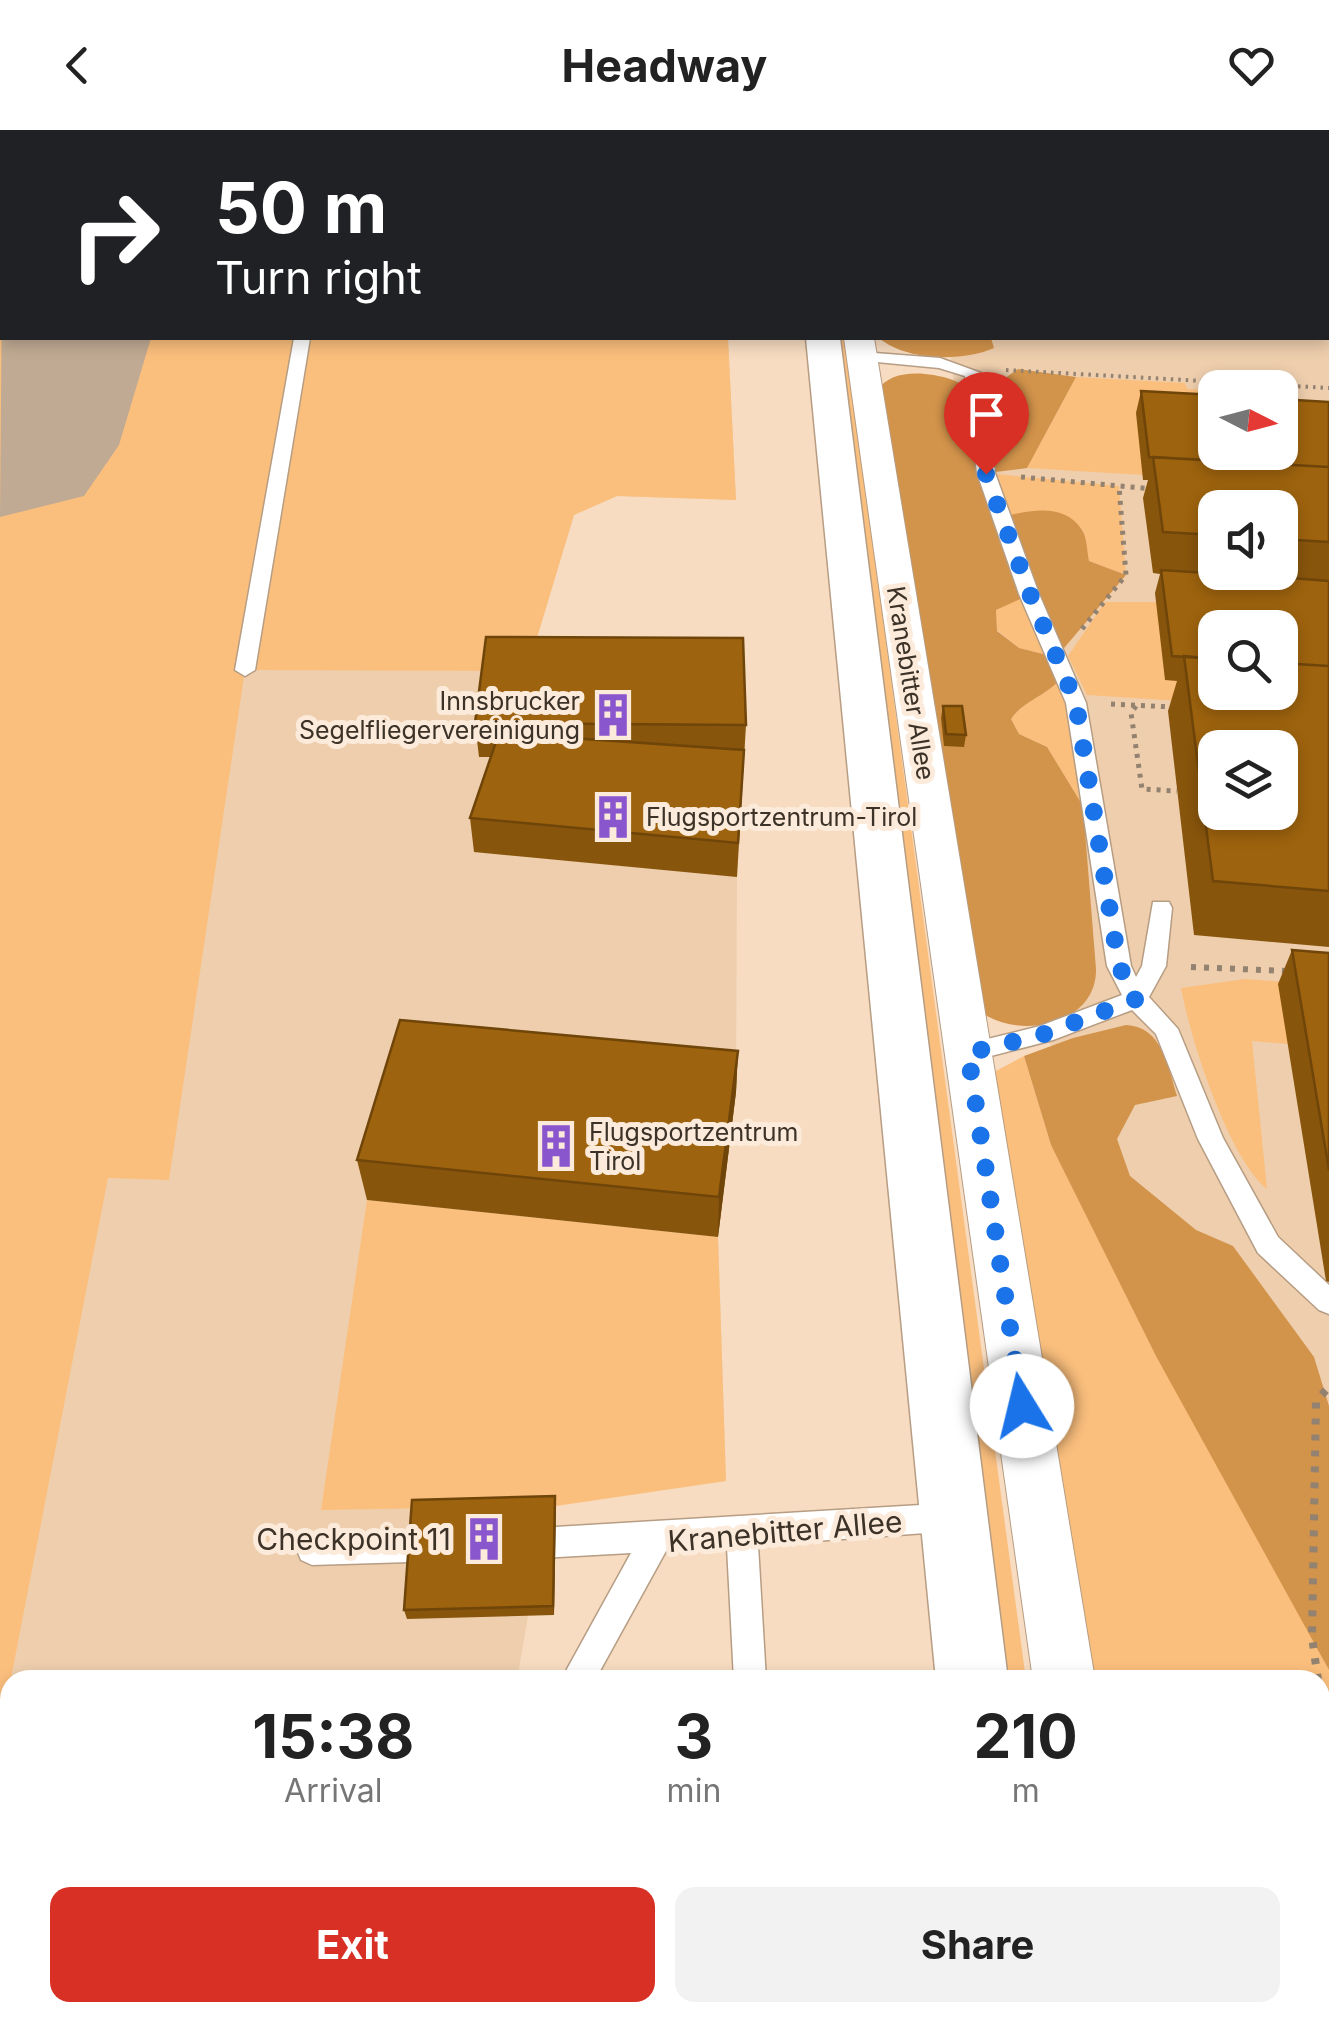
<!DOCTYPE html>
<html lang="en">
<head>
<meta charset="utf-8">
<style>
	:root { --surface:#fff; --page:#f2f2f2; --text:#222; --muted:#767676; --accent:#d93025 }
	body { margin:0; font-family:Inter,sans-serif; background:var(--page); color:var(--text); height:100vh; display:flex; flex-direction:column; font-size:38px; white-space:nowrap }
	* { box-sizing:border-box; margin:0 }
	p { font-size:32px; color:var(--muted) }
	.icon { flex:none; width:55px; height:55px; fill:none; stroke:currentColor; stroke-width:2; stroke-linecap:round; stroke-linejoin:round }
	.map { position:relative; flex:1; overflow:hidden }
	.panel { position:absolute; left:0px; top:1540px; width:1330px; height:352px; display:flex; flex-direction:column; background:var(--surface); border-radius:30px 30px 0 0; box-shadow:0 5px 15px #0003 }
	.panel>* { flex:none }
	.hud { position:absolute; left:0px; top:0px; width:1330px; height:210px; box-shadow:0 5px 15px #0003; background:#202124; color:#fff; overflow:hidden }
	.needle { width:65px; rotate:96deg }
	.fabs { position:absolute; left:1198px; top:240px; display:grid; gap:20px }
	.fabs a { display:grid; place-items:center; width:100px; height:100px; border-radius:20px; background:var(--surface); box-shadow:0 5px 15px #0003; font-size:50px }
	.pin { position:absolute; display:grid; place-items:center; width:85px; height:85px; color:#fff; margin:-102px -42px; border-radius:50% 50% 50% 0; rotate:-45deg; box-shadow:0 0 10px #0007 }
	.pin .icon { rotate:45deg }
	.me { position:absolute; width:110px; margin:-55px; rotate:351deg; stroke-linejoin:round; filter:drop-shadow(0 0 8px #0008) }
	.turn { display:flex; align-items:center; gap:35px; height:210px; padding:0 50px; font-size:45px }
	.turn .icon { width:130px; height:130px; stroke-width:2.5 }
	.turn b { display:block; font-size:70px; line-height:85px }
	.eta { display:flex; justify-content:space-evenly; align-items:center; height:170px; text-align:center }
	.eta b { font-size:60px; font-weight:700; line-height:70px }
	.action { display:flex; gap:20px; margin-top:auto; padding:20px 50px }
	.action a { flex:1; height:115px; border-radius:20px; background:var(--accent); color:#fff; font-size:40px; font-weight:700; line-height:115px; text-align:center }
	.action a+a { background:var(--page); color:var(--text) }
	header { display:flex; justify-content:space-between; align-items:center; height:130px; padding:0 50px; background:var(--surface); font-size:45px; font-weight:700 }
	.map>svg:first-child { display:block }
	.built { fill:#eecead; fill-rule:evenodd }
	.green { fill:#fbbf7d }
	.forest { fill:#d2934b }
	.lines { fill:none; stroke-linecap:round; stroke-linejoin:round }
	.runway { fill:#c0aa93; fill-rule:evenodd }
	.lane-casing { stroke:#b69d83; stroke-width:3 }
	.street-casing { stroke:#b69d83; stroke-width:2 }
	.primary-casing { stroke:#b69d83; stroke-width:3 }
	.path-far3 { stroke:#948270; stroke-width:4; stroke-dasharray:2.5 5; stroke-linecap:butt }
	.path-far2 { stroke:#948270; stroke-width:5; stroke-dasharray:4 6; stroke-linecap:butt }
	.path-far1 { stroke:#948270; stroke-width:6; stroke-dasharray:5 8; stroke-linecap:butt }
	.path { stroke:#948270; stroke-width:8; stroke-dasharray:6 10; stroke-linecap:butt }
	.lane { fill:#fff; fill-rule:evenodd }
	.street { fill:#fff; fill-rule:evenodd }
	.primary { fill:#fff; fill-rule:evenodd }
	.wall { fill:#88550c; fill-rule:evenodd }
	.shaded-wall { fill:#6f450a }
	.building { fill:#9e630e; stroke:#6f450a; stroke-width:2.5; fill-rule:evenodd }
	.route { stroke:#1a73e8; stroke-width:18; stroke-dasharray:0 32.4 }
	.labels { text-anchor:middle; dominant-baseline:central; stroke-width:10; stroke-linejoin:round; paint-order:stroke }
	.street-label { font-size:25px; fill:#3c3227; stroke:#fcebdb }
	.poi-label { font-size:25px; fill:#3c3227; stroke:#fcebdb; text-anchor:start }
	.near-street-label { font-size:30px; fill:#3c3227; stroke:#fcebdb }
	.near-poi-label { font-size:30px; fill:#3c3227; stroke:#fcebdb; text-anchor:end }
</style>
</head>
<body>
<header><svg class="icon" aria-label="back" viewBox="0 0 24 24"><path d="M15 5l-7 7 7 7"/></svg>Headway<svg class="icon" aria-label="heart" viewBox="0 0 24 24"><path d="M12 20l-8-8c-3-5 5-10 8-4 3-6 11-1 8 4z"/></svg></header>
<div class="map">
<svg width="1329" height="1891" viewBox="0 0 1329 1891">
	<rect width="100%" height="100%" fill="#f7dcc1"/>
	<!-- built -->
	<path class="built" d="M0,0H718L2,2V208H728L736,370L617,366L574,385L527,540L742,542L744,629L737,747L736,962L718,1107L726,1351L547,1376L517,1550H10V1882L460,1883L458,1891H0Z
		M964,0H1329V1389L1044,904L951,230L952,208H1328V2ZM1215,258H1280V322H1215ZM1215,378H1280V442H1215ZM1215,498H1280V562H1215ZM1215,618H1280V682H1215Z"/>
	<!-- green -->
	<path class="green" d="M0,0H718L2,2V208H728L736,370L617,366L574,385L527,541L245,540L169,1050L108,1048L0,1605Z
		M833,208H845L1026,1550H1003Z
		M1076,247L1185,253L1187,259L1215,260V288L1143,345L1027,338Z
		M986,343L1119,356L1126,445L1089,431L1083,400L1001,388Z
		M1029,464L1051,526L1019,518L997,500L996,480Z
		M1105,472H1157L1215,553V562L1242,575L1087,565L1068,526Z
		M1061,548L1068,570L1083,676L1047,617L1019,604L1011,589C1025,569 1046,567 1061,548Z
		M1245,849L1329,855L1288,914L1252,911L1267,1059C1228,1027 1190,908 1181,858Z
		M1024,926L1051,1015L1329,1540V1891H1138L1137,1883L1320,1882V1550H1083L989,962L996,941Z
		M367,1070L718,1107L726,1351L556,1376L321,1380Z
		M533,1883L534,1882L675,1883L674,1891H532Z"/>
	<!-- forest -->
	<path class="forest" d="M879,208H991L994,218C963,232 906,231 879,208Z
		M1018,239L1076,247L1027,338L987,343L1001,388C1026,380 1065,372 1082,400C1087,407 1087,422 1089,431L1126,445L1059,524L1029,465L996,480L997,501L1019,518L1051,526L1061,548C1046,567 1025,569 1011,589L1019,604L1047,617L1083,676L1096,839C1097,898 1011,912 975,877L877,261C891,238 927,242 950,249C966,254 976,268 993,266L1002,258L1001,251Z
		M1126,895C1162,896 1168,937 1177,966L1135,975L1117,1009L1130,1046L1196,1100L1233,1116L1314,1227L1329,1276V1540L1156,1226L1051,1015L1024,926L1073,908Z"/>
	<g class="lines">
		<!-- runway -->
		<path class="runway" d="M2,151V208H151L119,315L84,366L0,387Z"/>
		<!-- lane casing -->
		<g class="lane-casing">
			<path id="lane" d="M294,208H310L255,540L245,546L235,540Z
				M862,222L940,228L981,243L995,343L1039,464L1086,573L1131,836L1136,847L1142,836L1153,772H1169L1172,778L1166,836L1149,867L1178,899L1223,1008L1278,1107L1329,1155V1184L1319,1180L1258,1123L1198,1009L1156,904L1132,880L1053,910L968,932L959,930L956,923L959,916L1040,896L1122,865L1107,836L1066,573L1019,464L977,343L965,246L939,238L856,230V224Z
				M954,1373L965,1377L969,1387L965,1397L954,1401L758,1415L766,1550H734L727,1417L666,1421L595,1550H561L631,1423L522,1429L511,1424L507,1414L511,1404L522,1399Z
				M442,1401L453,1406L457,1416L453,1426L442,1431L312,1435L301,1430L297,1420L301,1410L312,1405Z
				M484,1882H520L518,1891H482Z
				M748,1882H784V1891H748Z"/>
		</g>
		<!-- street casing -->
		<g class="street-casing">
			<path id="street" d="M844,208H874L1095,1550H1033Z
				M1079,1882H1149L1151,1891H1081Z"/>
		</g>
		<!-- primary casing -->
		<g class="primary-casing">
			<path id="primary" d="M783,0H813V2H784Z
				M806,208H840L1008,1550H936Z
				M969,1882H1049L1050,1891H970Z"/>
		</g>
		<!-- path-far3 -->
		<path class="path-far3" d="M1006,240L1329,258"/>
		<!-- path-far2 -->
		<path class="path-far2" d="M1021,347L1153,359
			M1082,499L1126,445L1119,356
			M1111,574L1173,577
			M1136,576L1131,583L1142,659L1177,661"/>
		<!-- path-far1 -->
		<path class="path-far1" d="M1191,837L1288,841"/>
		<!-- path -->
		<path class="path" d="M1318,1550L1312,1507L1316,1271L1329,1257
			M1320,1568L1329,1638"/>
		<!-- lane -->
		<use href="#lane" class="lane"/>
		<!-- street -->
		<use href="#street" class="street"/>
		<!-- primary -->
		<use href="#primary" class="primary"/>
	</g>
	<!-- wall -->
	<path class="wall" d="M1141,261L1329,272V817L1194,805L1168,581L1177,551L1165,550L1155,463L1160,444L1153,443L1143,368L1148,350H1143L1136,283ZM1215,378H1280V442H1215Z
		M943,576L966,605L964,617L944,616L941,588Z
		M475,593L746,595L737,747L474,722L470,688L491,627H479Z
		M1292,820L1329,823V1152L1326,1151L1278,854Z
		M738,921L736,962L718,1107L367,1070L357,1030Z
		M555,1366L554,1485L407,1489L404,1480Z"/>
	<!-- shaded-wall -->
	<path class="shaded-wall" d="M738,921L736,962L718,1107L719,1067Z
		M555,1366L556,1376L554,1485L553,1476Z"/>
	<!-- building -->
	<path class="building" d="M1141,261L1215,265V322H1280V269L1329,272V337L1149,327Z
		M1153,327L1329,337V412L1280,409V378H1215V405L1163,402Z
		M1280,428H1288L1292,448L1329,451V536L1280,533V498H1215V529L1172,526L1161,440L1268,447L1267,442H1280Z
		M486,507L743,508L746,595L475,593Z
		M1184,526L1215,529V562H1280V533L1329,536V761L1213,751ZM1215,618H1280V682H1215Z
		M943,576H962L966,605L946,604Z
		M499,603L744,620L738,713L470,688Z
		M1292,820L1329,823V1040Z
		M400,890L738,921L719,1067L357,1030Z
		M555,1366L553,1476L404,1480L412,1370Z"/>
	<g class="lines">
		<!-- route -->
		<path class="route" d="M986,344L1030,464L1076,573L1119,836L1136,869L1044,904L968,923L1022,1276"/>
	</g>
	<!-- icons -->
	<defs>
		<g id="building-bare" transform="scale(3.45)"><path d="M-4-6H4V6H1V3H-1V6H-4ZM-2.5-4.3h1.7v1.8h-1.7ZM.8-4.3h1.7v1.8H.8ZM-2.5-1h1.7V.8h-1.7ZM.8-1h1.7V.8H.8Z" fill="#8956ce" stroke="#fcebdb" stroke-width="2.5" paint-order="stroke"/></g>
	</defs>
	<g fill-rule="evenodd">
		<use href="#building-bare" x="613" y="585"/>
		<use href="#building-bare" x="613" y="687"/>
		<use href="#building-bare" x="556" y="1016"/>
		<use href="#building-bare" x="484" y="1409"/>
	</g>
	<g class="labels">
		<!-- street labels -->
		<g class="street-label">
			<text transform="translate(911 553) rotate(81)">Kranebitter Allee</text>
		</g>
		<!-- poi labels -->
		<g class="poi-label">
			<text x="580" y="571" text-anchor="end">Innsbrucker<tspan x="580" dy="29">Segelfliegervereinigung</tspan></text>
			<text x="646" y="687">Flugsportzentrum-Tirol</text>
			<text x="589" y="1002">Flugsportzentrum<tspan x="589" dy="29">Tirol</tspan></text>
		</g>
		<!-- near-street labels -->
		<g class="near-street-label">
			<text transform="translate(785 1401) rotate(-5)">Kranebitter Allee</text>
		</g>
		<!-- near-poi labels -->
		<g class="near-poi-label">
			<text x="451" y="1409">Checkpoint 11</text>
		</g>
	</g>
</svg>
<div class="fabs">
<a><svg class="needle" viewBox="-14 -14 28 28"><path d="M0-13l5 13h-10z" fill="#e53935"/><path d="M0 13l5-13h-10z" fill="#767676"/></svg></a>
<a><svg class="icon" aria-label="sound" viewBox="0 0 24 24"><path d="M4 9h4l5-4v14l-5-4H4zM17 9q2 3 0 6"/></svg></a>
<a><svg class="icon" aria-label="search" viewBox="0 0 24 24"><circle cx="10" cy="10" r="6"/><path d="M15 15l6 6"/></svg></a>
<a><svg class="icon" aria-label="layers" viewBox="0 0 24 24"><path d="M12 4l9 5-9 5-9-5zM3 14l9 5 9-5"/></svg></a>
</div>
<div class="pin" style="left:986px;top:344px;background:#d93025"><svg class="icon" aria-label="arrive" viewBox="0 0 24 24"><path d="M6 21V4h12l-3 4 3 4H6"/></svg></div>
<svg class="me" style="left:1022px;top:1276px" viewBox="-20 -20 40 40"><circle r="19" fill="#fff"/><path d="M0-13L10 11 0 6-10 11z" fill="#1a73e8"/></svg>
<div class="hud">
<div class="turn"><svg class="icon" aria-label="right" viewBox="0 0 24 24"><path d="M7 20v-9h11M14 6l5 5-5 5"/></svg><div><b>50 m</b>Turn right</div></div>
</div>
<section class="panel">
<div class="eta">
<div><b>15:38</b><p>Arrival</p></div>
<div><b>3</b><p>min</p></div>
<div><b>210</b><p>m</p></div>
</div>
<div class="action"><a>Exit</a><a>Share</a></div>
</section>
</div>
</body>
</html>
